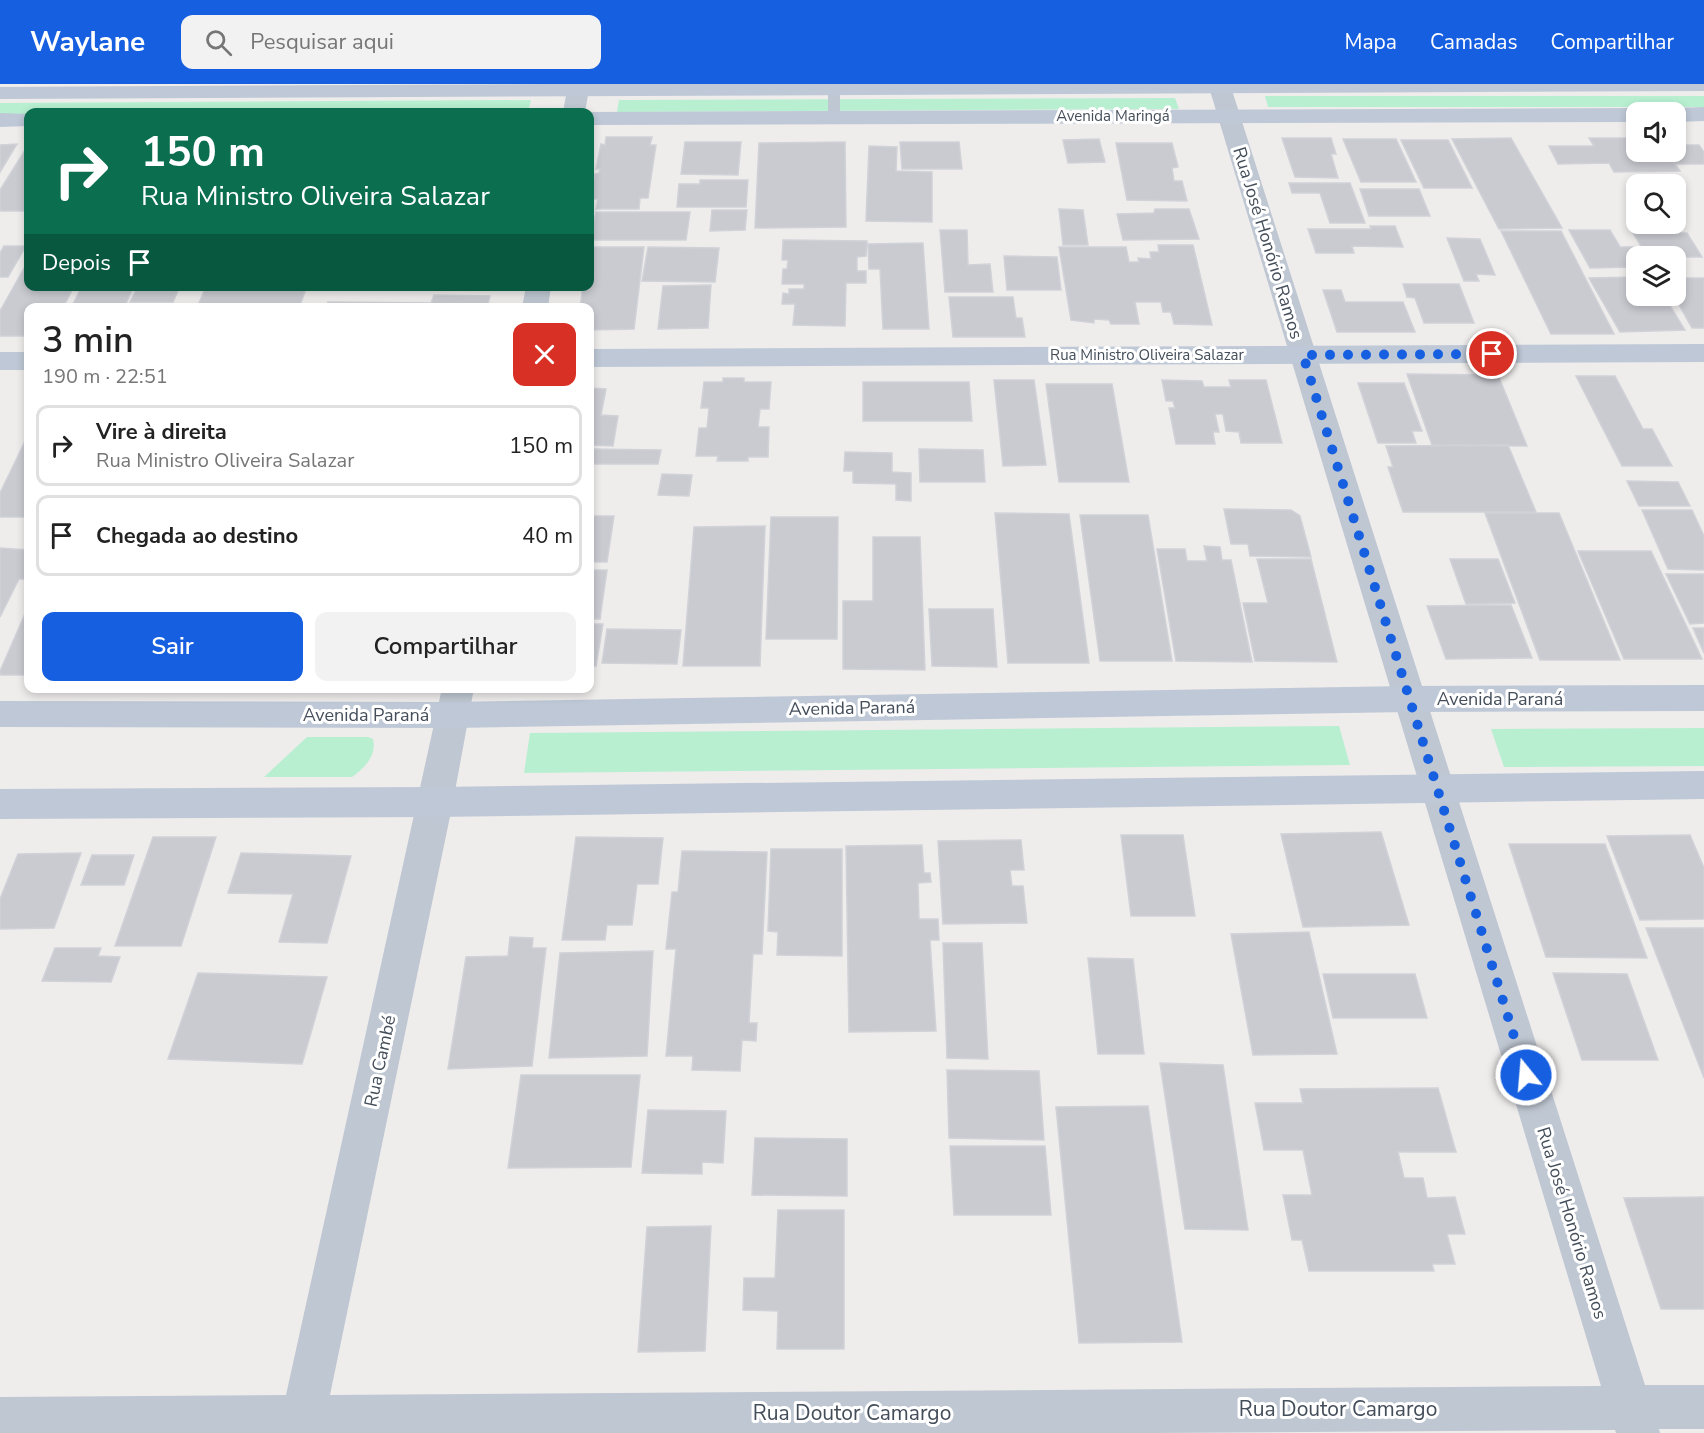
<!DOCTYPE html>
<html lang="pt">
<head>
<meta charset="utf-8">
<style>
	:root { --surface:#fff; --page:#f2f2f2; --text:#222; --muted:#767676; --line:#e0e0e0; --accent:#155fe0 }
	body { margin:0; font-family:"Nunito Sans",sans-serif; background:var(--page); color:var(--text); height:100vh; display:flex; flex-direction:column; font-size:22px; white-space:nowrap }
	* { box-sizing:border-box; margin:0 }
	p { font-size:20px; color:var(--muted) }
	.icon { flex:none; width:33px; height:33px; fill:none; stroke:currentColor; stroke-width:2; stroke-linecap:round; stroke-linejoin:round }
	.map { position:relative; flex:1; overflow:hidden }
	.drawer { position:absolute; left:24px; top:219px; width:570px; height:390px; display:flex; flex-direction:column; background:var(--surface); border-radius:12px; box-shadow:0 3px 9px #0003 }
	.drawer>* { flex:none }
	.top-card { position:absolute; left:24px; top:24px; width:570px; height:183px; border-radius:12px; box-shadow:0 3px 9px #0003; background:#0b6e4f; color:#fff; overflow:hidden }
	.buttons { position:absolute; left:1626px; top:18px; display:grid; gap:12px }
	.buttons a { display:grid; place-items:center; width:60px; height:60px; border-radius:12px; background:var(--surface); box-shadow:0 3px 9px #0003; font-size:30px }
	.pin { position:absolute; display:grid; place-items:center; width:51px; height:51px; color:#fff; margin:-26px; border:3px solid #fff; border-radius:50%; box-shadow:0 2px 6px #0007 }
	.me { position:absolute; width:66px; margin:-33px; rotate:343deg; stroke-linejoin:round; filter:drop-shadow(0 0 4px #0008) }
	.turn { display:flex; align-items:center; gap:21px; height:126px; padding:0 18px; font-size:27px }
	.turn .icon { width:78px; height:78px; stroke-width:2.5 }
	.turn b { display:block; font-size:42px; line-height:51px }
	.then { display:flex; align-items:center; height:57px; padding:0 18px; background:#0003; gap:12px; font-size:22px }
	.round { display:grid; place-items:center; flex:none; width:63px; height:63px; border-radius:12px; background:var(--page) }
	.overview { display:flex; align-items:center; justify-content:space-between; height:102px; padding:0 18px }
	h1 { font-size:36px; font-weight:600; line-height:45px }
	.primary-button { display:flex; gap:12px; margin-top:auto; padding:12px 18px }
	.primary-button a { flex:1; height:69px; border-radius:12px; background:var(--accent); color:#fff; font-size:24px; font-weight:600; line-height:69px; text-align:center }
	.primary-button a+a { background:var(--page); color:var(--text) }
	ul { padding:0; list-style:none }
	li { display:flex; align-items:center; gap:18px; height:81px; margin:0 12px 9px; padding:0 6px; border:3px solid var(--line); border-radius:12px }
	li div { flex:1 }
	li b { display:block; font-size:22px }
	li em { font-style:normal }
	header { display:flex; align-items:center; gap:36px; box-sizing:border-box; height:84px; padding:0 30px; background:var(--accent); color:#fff }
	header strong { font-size:28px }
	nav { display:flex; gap:33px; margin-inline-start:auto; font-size:21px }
	.search { width:420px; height:54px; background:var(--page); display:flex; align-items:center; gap:15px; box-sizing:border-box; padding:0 21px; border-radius:12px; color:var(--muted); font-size:22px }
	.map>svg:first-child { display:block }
	.green { fill:#b8efd1 }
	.building { fill:#c9cbd1; stroke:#d0d2d8; stroke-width:1.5 }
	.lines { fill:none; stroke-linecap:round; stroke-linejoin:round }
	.lane { fill:#bfc7d2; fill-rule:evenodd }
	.street { fill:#bfc7d2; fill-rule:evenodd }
	.secondary { fill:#bec8d6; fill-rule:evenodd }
	.route { stroke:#155fe0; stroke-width:10; stroke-dasharray:0 18 }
	.labels { text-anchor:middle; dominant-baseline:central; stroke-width:6; stroke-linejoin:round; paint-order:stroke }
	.far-street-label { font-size:15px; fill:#444e5a; stroke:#fff }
	.street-label { font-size:18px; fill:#444e5a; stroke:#fff }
	.near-street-label { font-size:21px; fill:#444e5a; stroke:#fff }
</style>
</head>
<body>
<header>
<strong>Waylane</strong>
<div class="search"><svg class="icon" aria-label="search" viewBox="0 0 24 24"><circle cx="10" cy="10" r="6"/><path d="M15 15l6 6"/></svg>Pesquisar aqui</div>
<nav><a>Mapa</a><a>Camadas</a><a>Compartilhar</a></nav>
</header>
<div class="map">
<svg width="1704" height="1349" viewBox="0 0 1704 1349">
	<rect width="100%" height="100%" fill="#efecec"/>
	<!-- green -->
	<path class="green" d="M1265,12H1704V23H1268Z
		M1175,14L1179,25L617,28L619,16Z
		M531,16L528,28H28V32H0V19Z
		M1339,642L1350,681L524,689L530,649Z
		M1704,644V682L1504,683L1491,645Z
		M307,653H368L373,655C377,671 365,684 352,693H264Z"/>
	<!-- building -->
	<path class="building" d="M606,53H652L650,61H656L648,114H640L639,125H596L598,115H590L595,90L599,89L600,85H596L601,60L605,61Z
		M1282,54H1331L1336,70H1331L1338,94L1295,93Z
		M1511,54L1562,144L1499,145L1452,55Z
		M1589,54H1636V68H1676V61H1699L1704,68V80H1675L1680,87L1614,88L1609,79L1558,80L1549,62H1594Z
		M1099,55L1105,78L1068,79L1063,56Z
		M1343,55H1396L1416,98H1361Z
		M1401,56H1448L1472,104H1424Z
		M685,58H741L738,91L681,90Z
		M845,58L846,143L755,144L759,59Z
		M900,58H959L962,85H902Z
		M1116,59H1172L1178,83L1172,84L1174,97H1182L1187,117L1127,116Z
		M17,60L0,88V61Z
		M869,62L897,63L896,87L932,88V138L866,137Z
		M27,63L28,127H0V106Z
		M700,96H748L746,123H677L679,100H700Z
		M1289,99H1350L1365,139H1330L1320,109H1292Z
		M1360,105H1419L1430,132H1369Z
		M1059,125L1083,126L1088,161H1063Z
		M1155,125H1189L1199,155L1123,156L1117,130L1154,129Z
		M712,126H747L745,146L710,147Z
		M596,128H690L686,156H590Z
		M1370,142H1395L1403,163L1352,162L1354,169H1316L1308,145H1371Z
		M940,146H967L968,181L990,180L993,208H945Z
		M1569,146H1610L1620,163H1633L1639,172H1636V183L1590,184Z
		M1501,147H1561L1614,250H1551Z
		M1633,149H1687L1702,173H1679L1683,180H1676V172H1647Z
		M1447,154L1480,155L1495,191L1476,190L1479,197H1464Z
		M783,156L867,157L866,172L857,173V187H866V199H846L845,242L793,241L795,220H782L783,209L789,210V205H804V200H782L783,185H787L788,176H782Z
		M923,159L929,245H883L880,185H869L868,160Z
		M1158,161H1193L1212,241L1174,240L1171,228H1163L1161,218H1135L1139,240H1111L1109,236L1094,235V239L1071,236L1059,163H1126L1129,178H1139L1138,174L1151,175L1150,168H1159Z
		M4,162H26L8,193H0V169Z
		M590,163H644L634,245L590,246V224H580L583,202H590Z
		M648,163L719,164L715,198L642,197Z
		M1004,172L1057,173L1061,206H1007Z
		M28,177V202H74L63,224H28V252H0V227Z
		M1636,193V212H1664L1685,246L1620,248L1589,194Z
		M1676,194H1704V244H1692L1674,212Z
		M1403,200H1459L1474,239H1424L1415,214L1407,213Z
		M711,201L708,244L658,245L663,202Z
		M82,202H134L124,224H71Z
		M138,202H180L173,218H130Z
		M206,202H307L299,224H197Z
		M1323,206H1341L1345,218H1403L1415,248H1337Z
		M434,211L490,212L487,224H326L328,218L431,219Z
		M949,213H1013L1016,234H1022L1025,253H953Z
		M136,221L182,222L135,224Z
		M1407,290L1498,291L1527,362L1432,361Z
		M1576,292H1615L1643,345H1652L1672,382H1622Z
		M723,294H744V298H771L769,325H760L758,343H769L768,373H748V377H717L718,372H696L699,344H707L709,324H701L704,298H723Z
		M994,296H1034L1046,381L1003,382Z
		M1162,296L1202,297L1204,303H1231L1229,296H1266L1282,359H1241L1239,348L1226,347L1223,330H1215L1219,348H1213L1215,360H1176L1169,324H1175L1173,317H1166Z
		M863,298H969L972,337H863Z
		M1358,299H1404L1422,347H1412L1416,359H1378Z
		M1046,300H1112L1129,398H1059Z
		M590,304L606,305L601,331L618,332L613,362L590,361Z
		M28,351V433H0V409Z
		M1508,361L1536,428H1403L1388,383H1393L1386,362Z
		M590,365L661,366L658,380H590Z
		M919,365L983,366L985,398H920Z
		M845,368L892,369V388L911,389V417L896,416V400L853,399V387H844Z
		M662,390L692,391L689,412L658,411Z
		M1627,397L1678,398L1690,422H1639Z
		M1224,425L1291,426L1300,432L1311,473L1250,472L1248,460H1231Z
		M1642,426H1692L1704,452V486L1668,485Z
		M995,429L1069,430L1089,579H1008Z
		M1485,429H1559L1620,576H1540Z
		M1080,431H1148L1172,577H1100Z
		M590,432H614L607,478H590Z
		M771,433H838L837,555H766Z
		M765,442L760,582H683L694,443Z
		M873,453H920L925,586L843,585V517H873Z
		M1204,462L1220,463L1222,476H1231L1252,578L1176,577L1157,465H1185L1187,477H1207Z
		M0,464L28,466V491L27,495H19L0,533Z
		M1578,467H1651L1702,575H1624Z
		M1257,475H1311L1337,578L1255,577L1243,519H1268Z
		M1450,475H1498L1515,519L1466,520Z
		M590,486H607L600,535H590Z
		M1666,490H1704V539L1690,540Z
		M1511,521L1532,574L1446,575L1427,522Z
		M28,523V591H0V587Z
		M929,525H993L997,583L932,582Z
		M590,540H603L596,582H590Z
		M1693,544H1704V569Z
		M607,545L681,546L677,580L602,579Z
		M1381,748L1409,841L1303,843L1281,750Z
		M1121,751H1183L1195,832H1131Z
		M1690,751L1704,784V835L1640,836L1607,752Z
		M153,753H216L181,862H115Z
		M576,753L663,754L658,800H637L632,841H607L605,856H562Z
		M1021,756L1024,786H1010L1012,802H1023L1027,839L943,840L938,757Z
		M1509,760H1605L1647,874L1546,873Z
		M922,761L924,789H930L931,798L918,799L919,835H938L939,856H930L936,947L849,948L846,762Z
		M771,765H842V872L777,871L778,848L768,847Z
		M682,767L767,768L762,870H753L749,939H757L756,957L742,956L740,987L692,986L693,972H666L676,865H666L672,808H678Z
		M81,769L54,844L0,845V815L18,770Z
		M241,769L351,772L327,859L279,858L293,810L228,809Z
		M92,771H134L124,801H81Z
		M1646,844H1704V994Z
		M1309,848L1337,970L1253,971L1231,850Z
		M510,853L533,854L532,864H546L532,982L448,985L466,873L508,872Z
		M943,859H982L988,975L947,974Z
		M55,864H101L98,872L120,873L111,898L42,897Z
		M653,867L647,972L549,974L560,869Z
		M1088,874L1133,875L1144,970H1098Z
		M198,889L327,893L302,980L168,975Z
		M1553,889L1627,890L1658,976H1582Z
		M1323,890H1415L1427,934H1333Z
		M1160,979L1223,981L1248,1146L1185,1145Z
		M947,986L1039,987L1044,1056L949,1054Z
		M521,991H640L631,1083L508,1084Z
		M1438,1004L1456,1068H1398L1404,1094H1423L1427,1114L1455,1113L1465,1150H1447L1455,1180H1432L1434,1187H1309L1302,1156H1292L1283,1111H1312L1303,1066H1264L1255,1019H1303L1300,1005Z
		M1148,1022L1182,1258L1079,1259L1056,1023Z
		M648,1026L726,1027L723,1079L702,1078V1090L642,1089Z
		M755,1054L847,1055V1112L752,1111Z
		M950,1062H1045L1051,1131H954Z
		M1704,1113V1225H1661L1624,1114Z
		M778,1126H844V1265H777L778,1227L743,1226L744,1194H775Z
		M711,1142L705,1267L638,1268L647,1143Z"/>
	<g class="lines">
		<!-- lane -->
		<path class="lane" d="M828,0H840V33L834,37L828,33Z"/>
		<!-- street -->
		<path class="street" d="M568,0H590L585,28H563Z
			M1208,0H1230L1645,1301H1704V1345H1659L1660,1349H1616L1615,1346L1154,1349H0V1313L286,1311L442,604H474L453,718L330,1311L1601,1302Z
			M526,202H551L548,224H522Z"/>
		<!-- secondary -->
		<path class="secondary" d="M544,0H1704V7L0,15V3Z
			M1704,23V37L1676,38V28H1667L1676,24Z
			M1636,24L1645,28H1636V38L590,41V28H586Z
			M0,29L28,30V42L0,43Z
			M1704,260V278L590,283V265Z
			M0,268H28V286H0Z
			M1704,601V627L1408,628L452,644L0,643V617L452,618L1408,602Z
			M1704,687V715L436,733L0,735V705L436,703Z"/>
	</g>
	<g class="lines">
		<!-- route -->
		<path class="route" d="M1492,270L1303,271L1526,991"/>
	</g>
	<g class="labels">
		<!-- far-street labels -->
		<g class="far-street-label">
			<text x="1113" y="32">Avenida Maringá</text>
			<text x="1147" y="271">Rua Ministro Oliveira Salazar</text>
		</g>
		<!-- street labels -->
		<g class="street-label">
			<text transform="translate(1268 159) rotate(73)">Rua José Honório Ramos</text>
			<text x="1500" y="615">Avenida Paraná</text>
			<text transform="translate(852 624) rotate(-1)">Avenida Paraná</text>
			<text x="366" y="631">Avenida Paraná</text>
			<text transform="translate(380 977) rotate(-78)">Rua Cambé</text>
			<text transform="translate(1572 1139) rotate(73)">Rua José Honório Ramos</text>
		</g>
		<!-- near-street labels -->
		<g class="near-street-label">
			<text x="1338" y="1325">Rua Doutor Camargo</text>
			<text x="852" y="1329">Rua Doutor Camargo</text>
		</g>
	</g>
</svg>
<div class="buttons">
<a><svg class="icon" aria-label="sound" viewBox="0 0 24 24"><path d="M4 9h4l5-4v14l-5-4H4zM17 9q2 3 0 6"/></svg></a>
<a><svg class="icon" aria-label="search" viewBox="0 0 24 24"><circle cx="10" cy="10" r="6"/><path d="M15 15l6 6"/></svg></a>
<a><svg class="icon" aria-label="layers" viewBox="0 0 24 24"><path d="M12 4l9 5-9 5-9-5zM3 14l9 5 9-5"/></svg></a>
</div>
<div class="pin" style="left:1492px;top:270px;background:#d93025"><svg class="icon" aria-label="arrive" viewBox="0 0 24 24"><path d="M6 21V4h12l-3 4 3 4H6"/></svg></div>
<svg class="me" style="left:1526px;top:991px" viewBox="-20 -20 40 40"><circle r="17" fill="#155fe0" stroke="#fff" stroke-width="3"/><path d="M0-11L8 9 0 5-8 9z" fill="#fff"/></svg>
<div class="top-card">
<div class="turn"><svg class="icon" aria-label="right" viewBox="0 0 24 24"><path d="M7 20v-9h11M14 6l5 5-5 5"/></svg><div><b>150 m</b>Rua Ministro Oliveira Salazar</div></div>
<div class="then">Depois<svg class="icon" aria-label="arrive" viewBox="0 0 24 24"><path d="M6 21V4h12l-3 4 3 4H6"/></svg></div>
</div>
<section class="drawer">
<div class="overview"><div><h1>3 min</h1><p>190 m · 22:51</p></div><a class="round" style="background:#d93025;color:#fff"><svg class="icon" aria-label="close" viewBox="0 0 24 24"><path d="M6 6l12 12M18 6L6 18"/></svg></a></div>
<ul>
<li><svg class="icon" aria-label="right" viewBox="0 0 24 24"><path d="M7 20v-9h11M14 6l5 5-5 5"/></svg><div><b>Vire à direita</b><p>Rua Ministro Oliveira Salazar</p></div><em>150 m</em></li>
<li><svg class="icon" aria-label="arrive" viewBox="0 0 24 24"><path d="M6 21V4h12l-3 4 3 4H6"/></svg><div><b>Chegada ao destino</b></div><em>40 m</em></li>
</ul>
<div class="primary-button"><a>Sair</a><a>Compartilhar</a></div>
</section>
</div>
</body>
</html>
